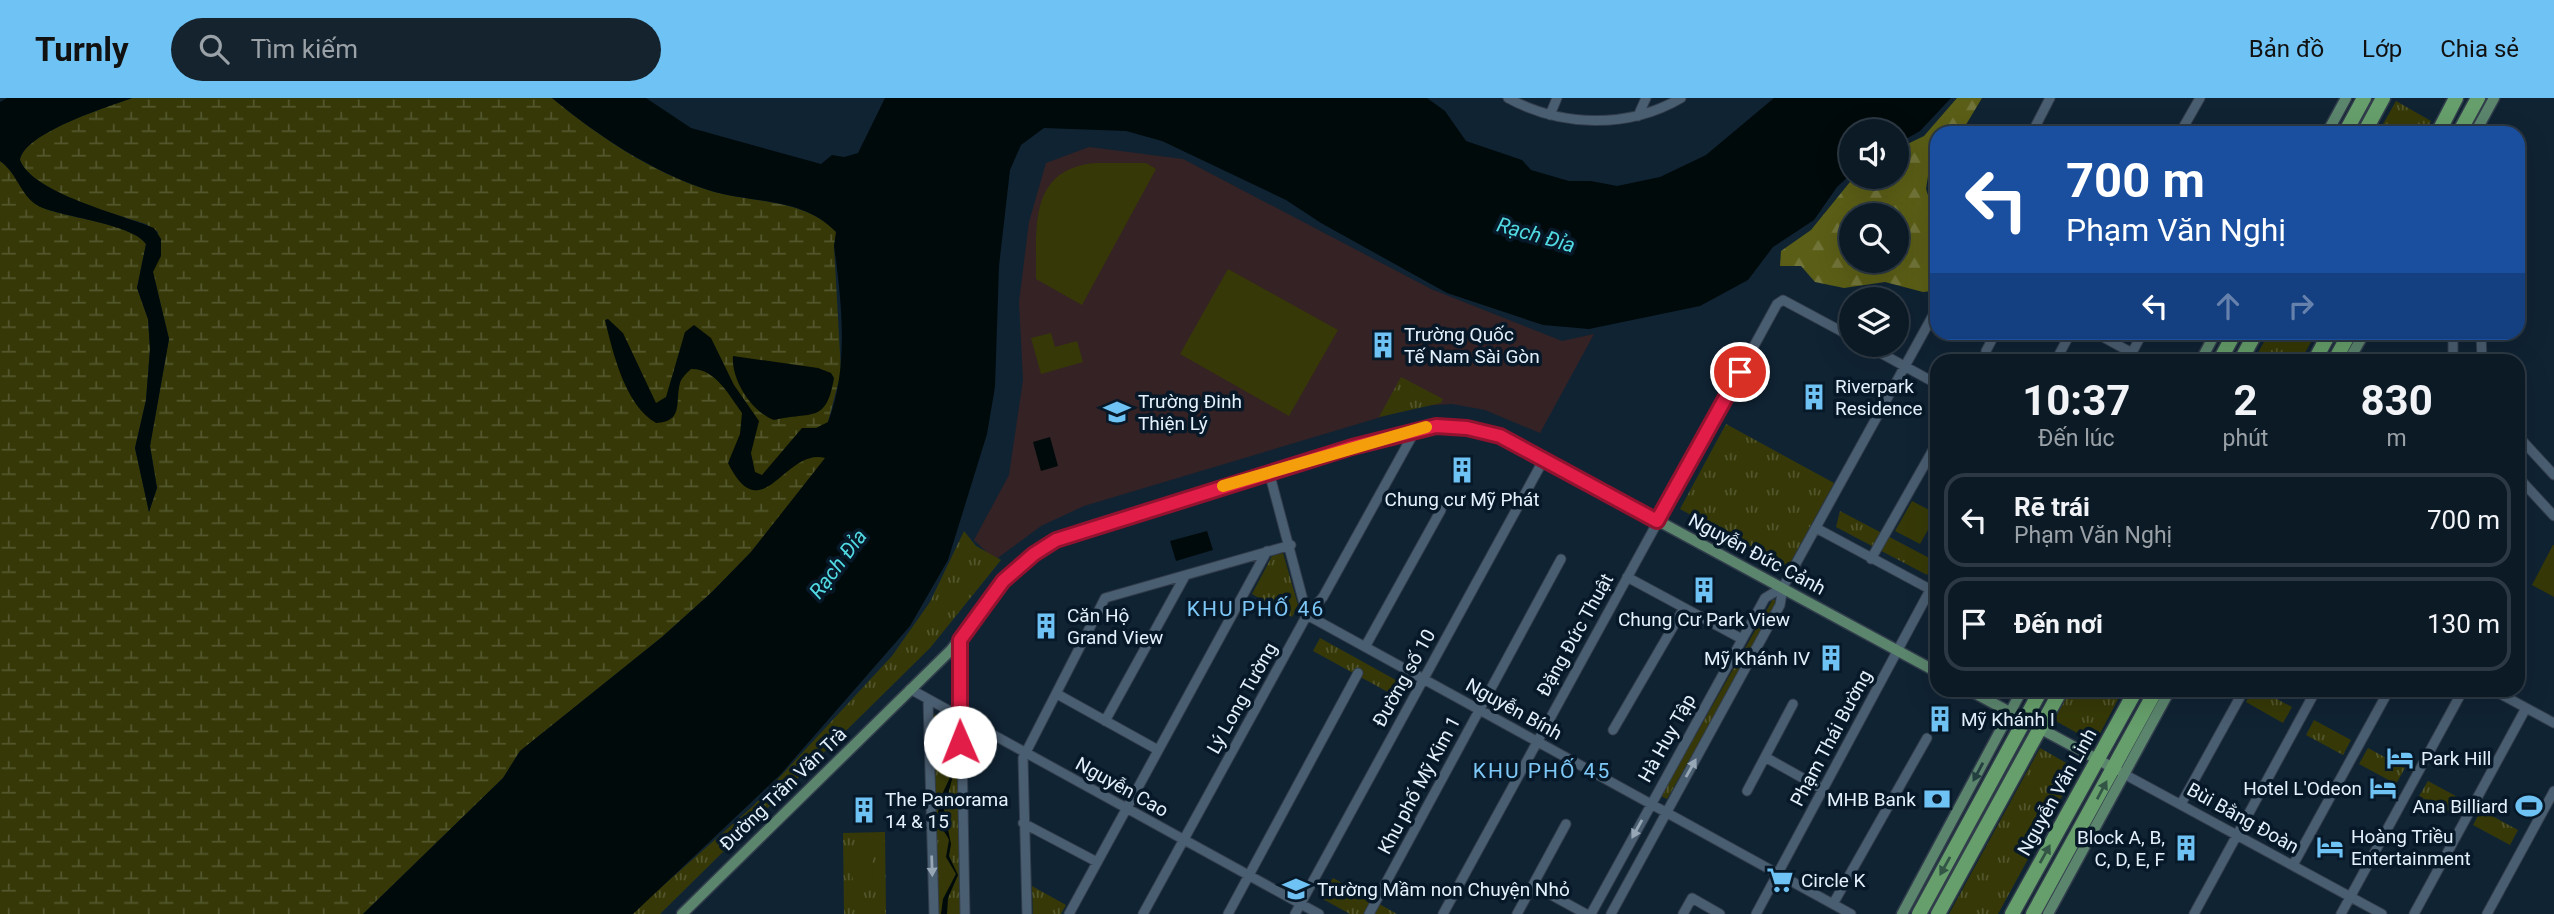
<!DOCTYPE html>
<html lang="vi">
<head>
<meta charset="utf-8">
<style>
	:root { --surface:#0c1a26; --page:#15232e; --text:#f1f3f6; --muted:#9aa1a7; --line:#2c3843; --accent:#6fc2f4 }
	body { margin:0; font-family:Roboto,sans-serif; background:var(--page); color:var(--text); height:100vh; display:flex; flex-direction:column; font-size:26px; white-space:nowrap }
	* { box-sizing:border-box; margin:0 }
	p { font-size:23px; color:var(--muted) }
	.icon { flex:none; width:38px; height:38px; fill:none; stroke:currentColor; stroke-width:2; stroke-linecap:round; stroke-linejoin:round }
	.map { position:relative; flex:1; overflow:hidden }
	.sheet { position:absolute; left:1930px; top:256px; width:595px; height:343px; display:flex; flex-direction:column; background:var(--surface); border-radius:21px; box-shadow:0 7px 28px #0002,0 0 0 2px var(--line) }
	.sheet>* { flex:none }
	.banner { position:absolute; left:1930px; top:28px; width:595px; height:214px; border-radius:21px; box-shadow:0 7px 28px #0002,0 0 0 2px var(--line); background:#1a4fa0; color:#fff; overflow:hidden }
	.fabs { position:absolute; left:1839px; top:21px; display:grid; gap:14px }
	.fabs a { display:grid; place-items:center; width:70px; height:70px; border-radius:50%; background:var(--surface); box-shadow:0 7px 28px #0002,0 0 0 2px var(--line); font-size:35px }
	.pin { position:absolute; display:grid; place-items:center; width:60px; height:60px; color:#fff; margin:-30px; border:4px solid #fff; border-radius:50%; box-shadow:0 2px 7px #0007 }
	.me { position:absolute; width:77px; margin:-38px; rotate:359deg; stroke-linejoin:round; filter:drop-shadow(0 0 5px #0008) }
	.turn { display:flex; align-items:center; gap:24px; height:147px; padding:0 21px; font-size:32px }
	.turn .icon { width:91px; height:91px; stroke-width:2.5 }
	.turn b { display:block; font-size:49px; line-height:60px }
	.lanes { display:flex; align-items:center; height:66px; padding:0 21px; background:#0003; justify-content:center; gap:35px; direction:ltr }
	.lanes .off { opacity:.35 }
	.eta { display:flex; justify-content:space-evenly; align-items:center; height:119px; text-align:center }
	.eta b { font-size:42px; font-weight:700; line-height:49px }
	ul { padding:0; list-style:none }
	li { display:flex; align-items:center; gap:21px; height:94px; margin:0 14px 10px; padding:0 7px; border:4px solid var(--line); border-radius:21px }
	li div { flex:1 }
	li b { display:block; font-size:26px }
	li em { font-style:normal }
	header { display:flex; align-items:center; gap:42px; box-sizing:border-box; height:98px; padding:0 35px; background:var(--accent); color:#111 }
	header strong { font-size:33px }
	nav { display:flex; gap:38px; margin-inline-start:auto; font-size:24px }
	.search { width:490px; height:63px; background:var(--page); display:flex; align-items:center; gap:18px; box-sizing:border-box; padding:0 24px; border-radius:38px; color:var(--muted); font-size:26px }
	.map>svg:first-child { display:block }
	.education { fill:#352224 }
	.grass { fill:url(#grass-tufts) }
	.forest { fill:url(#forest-firs); fill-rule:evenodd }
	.wetland { fill:url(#wetland-marsh) }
	.garden { fill:#363907 }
	.water { fill:#000a0b }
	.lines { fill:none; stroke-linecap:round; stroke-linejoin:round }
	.minor-casing { stroke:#323d4c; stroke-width:11 }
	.major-casing { stroke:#323d4c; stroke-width:13 }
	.highway-casing { stroke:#323d4c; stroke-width:17 }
	.minor { stroke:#4a5e71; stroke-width:9 }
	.major { stroke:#5b856d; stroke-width:10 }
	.highway { stroke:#669f6b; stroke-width:14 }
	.oneway { fill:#97a7b6 }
	.oneway2 { fill:#243f40 }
	.oneway3 { fill:#325546 }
	.route-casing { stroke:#92132f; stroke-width:18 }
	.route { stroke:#e11d48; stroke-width:12 }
	.slow { stroke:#f59e0b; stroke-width:12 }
	.labels { text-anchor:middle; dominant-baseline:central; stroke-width:7; stroke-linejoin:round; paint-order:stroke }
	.poi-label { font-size:19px; fill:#e4f0fb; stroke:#071928; text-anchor:start }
	.street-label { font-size:19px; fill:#e4f0fb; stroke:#071928 }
	.water-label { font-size:21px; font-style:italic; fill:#52dae3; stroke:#071928 }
	.neighbourhood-label { font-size:21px; letter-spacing:2px; fill:#7dc8f7; stroke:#071928 }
</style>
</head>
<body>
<header>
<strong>Turnly</strong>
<div class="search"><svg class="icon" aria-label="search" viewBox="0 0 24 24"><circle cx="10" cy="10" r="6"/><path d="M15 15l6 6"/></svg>Tìm kiếm</div>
<nav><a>Bản đồ</a><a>Lớp</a><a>Chia sẻ</a></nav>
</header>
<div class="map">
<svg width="2554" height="816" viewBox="0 0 2554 816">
	<defs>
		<pattern id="grass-tufts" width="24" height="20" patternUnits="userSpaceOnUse" patternTransform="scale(1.75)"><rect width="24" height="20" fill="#363907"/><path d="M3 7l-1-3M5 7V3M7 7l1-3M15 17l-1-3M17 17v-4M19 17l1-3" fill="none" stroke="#53562c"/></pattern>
		<pattern id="forest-firs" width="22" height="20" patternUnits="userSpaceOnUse" patternTransform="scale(1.75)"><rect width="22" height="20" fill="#5a5e16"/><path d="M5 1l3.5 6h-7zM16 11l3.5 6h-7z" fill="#727539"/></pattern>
		<pattern id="wetland-marsh" width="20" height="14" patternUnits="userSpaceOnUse" patternTransform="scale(1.75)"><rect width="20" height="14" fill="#363907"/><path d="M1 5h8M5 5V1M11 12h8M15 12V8" fill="none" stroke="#53562c"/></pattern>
	</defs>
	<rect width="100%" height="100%" fill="#102333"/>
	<!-- education -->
	<path class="education" d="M1089,49L1183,61L1431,191L1562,243L1594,236L1540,335L1485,312L1452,306L1418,308L1084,408L1041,428L995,462L974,442L1009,377L1023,282L1019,204L1029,124L1046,65Z"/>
	<!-- grass -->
	<path class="grass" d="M2396,3L2431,23L2425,35H2378Z
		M2269,235V234L2316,235L2301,262H2254Z
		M1401,279L1443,301L1441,305L1379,319Z
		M1726,326L1834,385L1788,469L1680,411Z
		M1840,413L1935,463L1927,477L1836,429Z
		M964,433L976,448L1001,462L930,550L660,816H631L753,708L892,558L930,504Z
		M1283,455L1298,507L1292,519L1252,496L1272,458Z
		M1773,501L1779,505L1667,701L1661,698Z
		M1320,540L1403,586L1397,599L1313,553Z
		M2071,592H2123L2095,645L2054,622Z
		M2253,592H2260L2292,609L2283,625L2246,604Z
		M934,616L957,629L961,816H937Z
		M2314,622L2351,642L2343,657L2306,637Z
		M2040,650L2077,671L1998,816H1949Z
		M2368,650L2405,670L2396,686L2359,666Z
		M2428,683L2465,703L2456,718L2419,698Z
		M2481,712L2518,732L2510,747L2473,727Z
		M885,734L886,816H844L843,735Z
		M1333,780L1397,816H1350L1321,800Z
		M1032,788L1066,807L1061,816H1033Z"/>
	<!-- forest -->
	<path class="forest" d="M1957,0H1982L1961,35H1937V64L1928,78L1926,91L1931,107L1937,115V188L1932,193L1923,194L1885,184L1844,190L1815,184L1801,168H1780L1781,153L1811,132L1854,79H1897V51L1924,38ZM1852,117H1897V163H1852Z"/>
	<!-- wetland -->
	<path class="wetland" d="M132,0H552C598,38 651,74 708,92C752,106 802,99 837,134L834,148L841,274L828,324L826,360L751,454L712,494L662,539L520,653L503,680L363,816H0V63C19,76 21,100 43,110C67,120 133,126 146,146L137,190L148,221L150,251L146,302L135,350L149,414L157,390L150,348L169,241L153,174L158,134L146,126C115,116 32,94 20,62C24,35 107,9 132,0Z"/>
	<!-- garden -->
	<path class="garden" d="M1096,65H1146L1156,71L1082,207L1036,181C1037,129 1028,71 1096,65Z
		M1228,171L1338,232L1289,318L1180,256Z
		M1051,235L1055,249L1077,243L1083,264L1041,276L1031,240Z
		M1912,403L1937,416L1920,446L1895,433Z
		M2553,447H2554V499L2532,487Z
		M872,750L873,788L853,789L852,751Z"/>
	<!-- water -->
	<path class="water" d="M7,0H132C107,9 24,35 20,62C32,95 123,117 154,130L161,141V158L153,174L169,241L150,348L157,390L149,414L135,350L146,302L150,251L148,221L137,190L146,146C134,127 66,119 43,110C20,101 19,76 0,63V4Z
		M552,0H646L691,30L821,66L832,57L844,59L858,55L885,0H1427L1445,13L1466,43L1522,62L1531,72L1569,83H1591L1617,88L1660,79L1706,57L1774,0H1951L1920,33L1897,46V33H1852L1851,76L1837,89L1814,122L1773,149L1748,182L1700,208L1589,231L1543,227L1447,195L1321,125L1286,102L1162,43L1126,33L1044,30L1021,47L1010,72L999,168L995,289L987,336L948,462L910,528L780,677L633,816H363L503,680L520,653L662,539L712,494L751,454L825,360C785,349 762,434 728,365L740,336L742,315C729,297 715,270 691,271C687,275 682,279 680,285C675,303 684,324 656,325C625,307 613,255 605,222L608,221L623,235L656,305L666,299L685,234L694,227L711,240L734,287L759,323L751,355L755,374L762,377L802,330H816L828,324C849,270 842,205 834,148L836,134C802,98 752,106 708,92C651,73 598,38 552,0Z
		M733,258L818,270L831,275L834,280C826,326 813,313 774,322C752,314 731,282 733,258Z
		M1050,339L1058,368L1041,373L1033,344Z
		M1207,433L1213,452L1176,463L1170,443Z
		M942,637H949L955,670L944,712L951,746L949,758L958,777L948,800L947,816H941L943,801L956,776L946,759L949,742C946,735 940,730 939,722C933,687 970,679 942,637Z"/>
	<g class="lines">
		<!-- minor casing -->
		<g class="minor-casing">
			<path id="minor" d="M1508,0C1561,29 1628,31 1681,0
				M1550,17L1557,0
				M1638,18L1646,0
				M2032,35L2050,0
				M2180,35L2200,0
				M2094,234L2132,255
				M2453,234V262
				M2481,234L2482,262
				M1866,247L1937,286
				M1986,253L1996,234
				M2056,262L2071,234
				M2128,262L2143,234
				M2518,338L2554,377
				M1269,374L1307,517
				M2518,379L2554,418
				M1816,430L1937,495
				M1871,461L1934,350
				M1627,479L1742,541
				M1307,517L1851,816
				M960,542L965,816
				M1365,549L1441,412
				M910,591L1319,816
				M2493,592L2554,625
				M1057,596L1158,652
				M928,602L934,816
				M1105,623L1185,478
				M1613,632L1684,510
				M1765,659L1824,692
				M2124,676L2382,816
				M1747,693L1793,606
				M2181,706L2244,592
				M1023,725L1097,764
				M2293,767L2389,592
				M1533,787L1586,816
				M1833,806L1927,640
				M1027,816L1023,660L1105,500L1291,447
				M1069,816L1267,453
				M1143,816L1307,517L1323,499L1416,331
				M1228,816L1358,575
				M1295,816L1544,361
				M1369,816L1561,461
				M1443,816L1777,206L1783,202L1852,239
				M1517,816L1566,726
				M1591,816L1765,500L1783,489
				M1611,816L1780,507L1783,489L1937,210
				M1683,816L1692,800L1720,816
				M1756,816L1937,479
				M2194,816L2316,592
				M2341,816L2463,592
				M2414,816L2526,610
				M2487,816L2554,693"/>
		</g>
		<!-- major casing -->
		<g class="major-casing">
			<path id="major" d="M2327,35L2346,0
				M2475,35L2494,0
				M2201,262L2216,234
				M2349,262L2365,234
				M1969,592L2117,672
				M682,816L951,552L1011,475L1046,448L1083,431L1416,331L1457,328L1509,342L1937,574
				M1902,816L2022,592
				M2048,816L2170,592"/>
		</g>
		<!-- highway casing -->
		<g class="highway-casing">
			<path id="highway" d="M2345,35L2364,0
				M2364,35L2383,0
				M2438,35L2456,0
				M2459,35L2478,0
				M2220,262L2235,234
				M2241,262L2256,234
				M2315,262L2330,234
				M2335,262L2350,234
				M1919,816L2041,592
				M1938,816L2061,592
				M2012,816L2136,592
				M2033,816L2156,592"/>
		</g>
		<!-- minor -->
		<use href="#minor" class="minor"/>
		<!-- major -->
		<use href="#major" class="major"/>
		<!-- highway -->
		<use href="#highway" class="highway"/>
	</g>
	<!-- one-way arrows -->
	<defs><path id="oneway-solid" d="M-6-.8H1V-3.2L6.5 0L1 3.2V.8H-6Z" transform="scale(1.75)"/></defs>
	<g class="oneway">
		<use href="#oneway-solid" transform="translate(1691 670) rotate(-61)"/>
		<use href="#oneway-solid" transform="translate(1637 731) rotate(119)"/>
		<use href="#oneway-solid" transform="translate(932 768) rotate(88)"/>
	</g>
	<use class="oneway2" href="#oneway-solid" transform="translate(1978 674) rotate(118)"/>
	<g class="oneway3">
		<use href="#oneway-solid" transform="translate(2102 692) rotate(-62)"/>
		<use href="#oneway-solid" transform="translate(2045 756) rotate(-61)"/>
		<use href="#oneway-solid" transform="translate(1945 768) rotate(119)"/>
	</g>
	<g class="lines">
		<!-- route casing -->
		<g class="route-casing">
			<path id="route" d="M960,644V542L1003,483L1034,456L1056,442L1352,349L1436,328L1467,330L1500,338L1657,423L1740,274"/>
		</g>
		<!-- route -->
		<use href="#route" class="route"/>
		<!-- slow -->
		<path class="slow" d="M1223,388L1426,329"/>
	</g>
	<!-- icons -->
	<defs>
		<g id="building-bare" transform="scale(2.1)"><path d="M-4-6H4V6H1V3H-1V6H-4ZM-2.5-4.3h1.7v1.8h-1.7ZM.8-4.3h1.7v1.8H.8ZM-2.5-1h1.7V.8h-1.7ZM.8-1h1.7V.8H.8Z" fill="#6fc2f4" stroke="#071928" stroke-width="2.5" paint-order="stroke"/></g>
		<g id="school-bare" transform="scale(2.1)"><path d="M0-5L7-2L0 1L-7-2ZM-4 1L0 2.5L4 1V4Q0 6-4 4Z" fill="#6fc2f4" stroke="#071928" stroke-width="2.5" paint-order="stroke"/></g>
		<g id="hotel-bare" transform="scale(2.1)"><path d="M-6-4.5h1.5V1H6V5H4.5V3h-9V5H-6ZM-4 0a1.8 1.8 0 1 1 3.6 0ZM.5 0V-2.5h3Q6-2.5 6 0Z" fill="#6fc2f4" stroke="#071928" stroke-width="2.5" paint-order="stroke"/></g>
		<g id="bank-bare" transform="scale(2.1)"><path d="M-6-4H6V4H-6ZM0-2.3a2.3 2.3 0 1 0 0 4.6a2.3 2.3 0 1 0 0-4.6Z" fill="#6fc2f4" stroke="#071928" stroke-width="2.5" paint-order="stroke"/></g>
		<g id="stadium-bare" transform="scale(2.1)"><path d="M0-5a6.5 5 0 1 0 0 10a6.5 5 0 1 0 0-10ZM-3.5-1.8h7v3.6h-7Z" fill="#6fc2f4" stroke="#071928" stroke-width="2.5" paint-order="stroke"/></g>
		<g id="supermarket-bare" transform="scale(2.1)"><path d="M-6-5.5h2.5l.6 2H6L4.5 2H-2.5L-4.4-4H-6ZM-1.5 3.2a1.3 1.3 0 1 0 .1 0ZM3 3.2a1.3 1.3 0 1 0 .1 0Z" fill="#6fc2f4" stroke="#071928" stroke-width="2.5" paint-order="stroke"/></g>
	</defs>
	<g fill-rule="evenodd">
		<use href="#building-bare" x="1383" y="247"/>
		<use href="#building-bare" x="1814" y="299"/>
		<use href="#school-bare" x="1117" y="314"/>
		<use href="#building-bare" x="1462" y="372"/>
		<use href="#building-bare" x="1704" y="492"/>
		<use href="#building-bare" x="1046" y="528"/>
		<use href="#building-bare" x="1831" y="560"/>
		<use href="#building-bare" x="1940" y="621"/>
		<use href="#hotel-bare" x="2400" y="660"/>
		<use href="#hotel-bare" x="2383" y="690"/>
		<use href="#bank-bare" x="1937" y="701"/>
		<use href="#stadium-bare" x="2529" y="708"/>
		<use href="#building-bare" x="864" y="712"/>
		<use href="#hotel-bare" x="2330" y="749"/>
		<use href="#building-bare" x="2186" y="750"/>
		<use href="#supermarket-bare" x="1780" y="782"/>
		<use href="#school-bare" x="1296" y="791"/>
	</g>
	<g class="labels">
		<!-- poi labels -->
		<g class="poi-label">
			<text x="1404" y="236">Trường Quốc<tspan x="1404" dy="22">Tế Nam Sài Gòn</tspan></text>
			<text x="1835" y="288">Riverpark<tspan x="1835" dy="22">Residence</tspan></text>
			<text x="1138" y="303">Trường Đinh<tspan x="1138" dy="22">Thiện Lý</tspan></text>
			<text x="1462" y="401" text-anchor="middle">Chung cư Mỹ Phát</text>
			<text x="1067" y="517">Căn Hộ<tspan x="1067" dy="22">Grand View</tspan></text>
			<text x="1704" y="521" text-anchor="middle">Chung Cư Park View</text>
			<text x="1810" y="560" text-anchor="end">Mỹ Khánh IV</text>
			<text x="1961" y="621">Mỹ Khánh I</text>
			<text x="2421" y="660">Park Hill</text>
			<text x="2362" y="690" text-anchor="end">Hotel L'Odeon</text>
			<text x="885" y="701">The Panorama<tspan x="885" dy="22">14 &amp; 15</tspan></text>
			<text x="1916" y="701" text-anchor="end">MHB Bank</text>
			<text x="2508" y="708" text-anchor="end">Ana Billiard</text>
			<text x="2351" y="738">Hoàng Triều<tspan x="2351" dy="22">Entertainment</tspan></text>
			<text x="2165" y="739" text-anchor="end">Block A, B,<tspan x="2165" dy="22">C, D, E, F</tspan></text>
			<text x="1801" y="782">Circle K</text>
			<text x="1317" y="791">Trường Mầm non Chuyện Nhỏ</text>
		</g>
		<!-- street labels -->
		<g class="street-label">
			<text transform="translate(1757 456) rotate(28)">Nguyễn Đức Cảnh</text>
			<text transform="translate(1575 537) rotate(-61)">Đặng Đức Thuật</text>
			<text transform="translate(1404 580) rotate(-61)">Đường số 10</text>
			<text transform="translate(1242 600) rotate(-61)">Lý Long Tường</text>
			<text transform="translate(1514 611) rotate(29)">Nguyễn Bính</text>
			<text transform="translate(1667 640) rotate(-61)">Hà Huy Tập</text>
			<text transform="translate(1831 640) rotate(-62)">Phạm Thái Bường</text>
			<text transform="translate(1419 687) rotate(-62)">Khu phố Mỹ Kim 1</text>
			<text transform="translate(1122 689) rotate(29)">Nguyễn Cao</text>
			<text transform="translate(783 691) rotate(-44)">Đường Trần Văn Trà</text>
			<text transform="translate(2057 694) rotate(-61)">Nguyễn Văn Linh</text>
			<text transform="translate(2243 720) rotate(29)">Bùi Bằng Đoàn</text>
		</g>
		<!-- water labels -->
		<g class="water-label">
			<text transform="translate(1536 137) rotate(16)">Rạch Đỉa</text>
			<text transform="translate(838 466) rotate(-53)">Rạch Đỉa</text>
		</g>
		<!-- neighbourhood labels -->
		<g class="neighbourhood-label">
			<text x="1256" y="511">KHU PHỐ 46</text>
			<text x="1542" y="673">KHU PHỐ 45</text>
		</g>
	</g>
</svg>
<div class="fabs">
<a><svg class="icon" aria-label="sound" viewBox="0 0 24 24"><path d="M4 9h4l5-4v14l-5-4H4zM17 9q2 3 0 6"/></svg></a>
<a><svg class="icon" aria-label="search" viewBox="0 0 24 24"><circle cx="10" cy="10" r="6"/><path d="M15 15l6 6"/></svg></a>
<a><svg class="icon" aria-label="layers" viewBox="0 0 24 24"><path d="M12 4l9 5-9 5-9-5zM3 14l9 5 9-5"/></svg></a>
</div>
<div class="pin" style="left:1740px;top:274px;background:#d93025"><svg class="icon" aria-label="arrive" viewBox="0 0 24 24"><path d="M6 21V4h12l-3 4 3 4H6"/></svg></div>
<svg class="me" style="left:960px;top:644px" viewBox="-20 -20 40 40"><circle r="19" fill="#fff"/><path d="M0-13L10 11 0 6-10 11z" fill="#e11d48"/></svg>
<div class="banner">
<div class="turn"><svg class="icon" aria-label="left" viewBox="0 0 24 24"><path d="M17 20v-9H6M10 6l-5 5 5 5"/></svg><div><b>700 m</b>Phạm Văn Nghị</div></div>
<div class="lanes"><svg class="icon" aria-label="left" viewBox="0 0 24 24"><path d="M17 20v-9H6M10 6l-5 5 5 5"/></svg><svg class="icon off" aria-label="ahead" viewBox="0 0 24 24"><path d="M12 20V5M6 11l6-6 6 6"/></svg><svg class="icon off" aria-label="right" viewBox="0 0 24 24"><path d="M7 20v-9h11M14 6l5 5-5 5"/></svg></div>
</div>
<section class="sheet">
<div class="eta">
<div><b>10:37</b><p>Đến lúc</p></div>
<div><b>2</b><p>phút</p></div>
<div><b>830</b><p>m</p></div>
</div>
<ul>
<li><svg class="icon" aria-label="left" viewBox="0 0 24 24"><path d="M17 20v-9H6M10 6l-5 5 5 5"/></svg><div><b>Rẽ trái</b><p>Phạm Văn Nghị</p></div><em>700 m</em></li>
<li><svg class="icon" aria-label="arrive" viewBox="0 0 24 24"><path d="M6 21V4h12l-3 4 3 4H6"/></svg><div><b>Đến nơi</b></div><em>130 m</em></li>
</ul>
</section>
</div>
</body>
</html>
